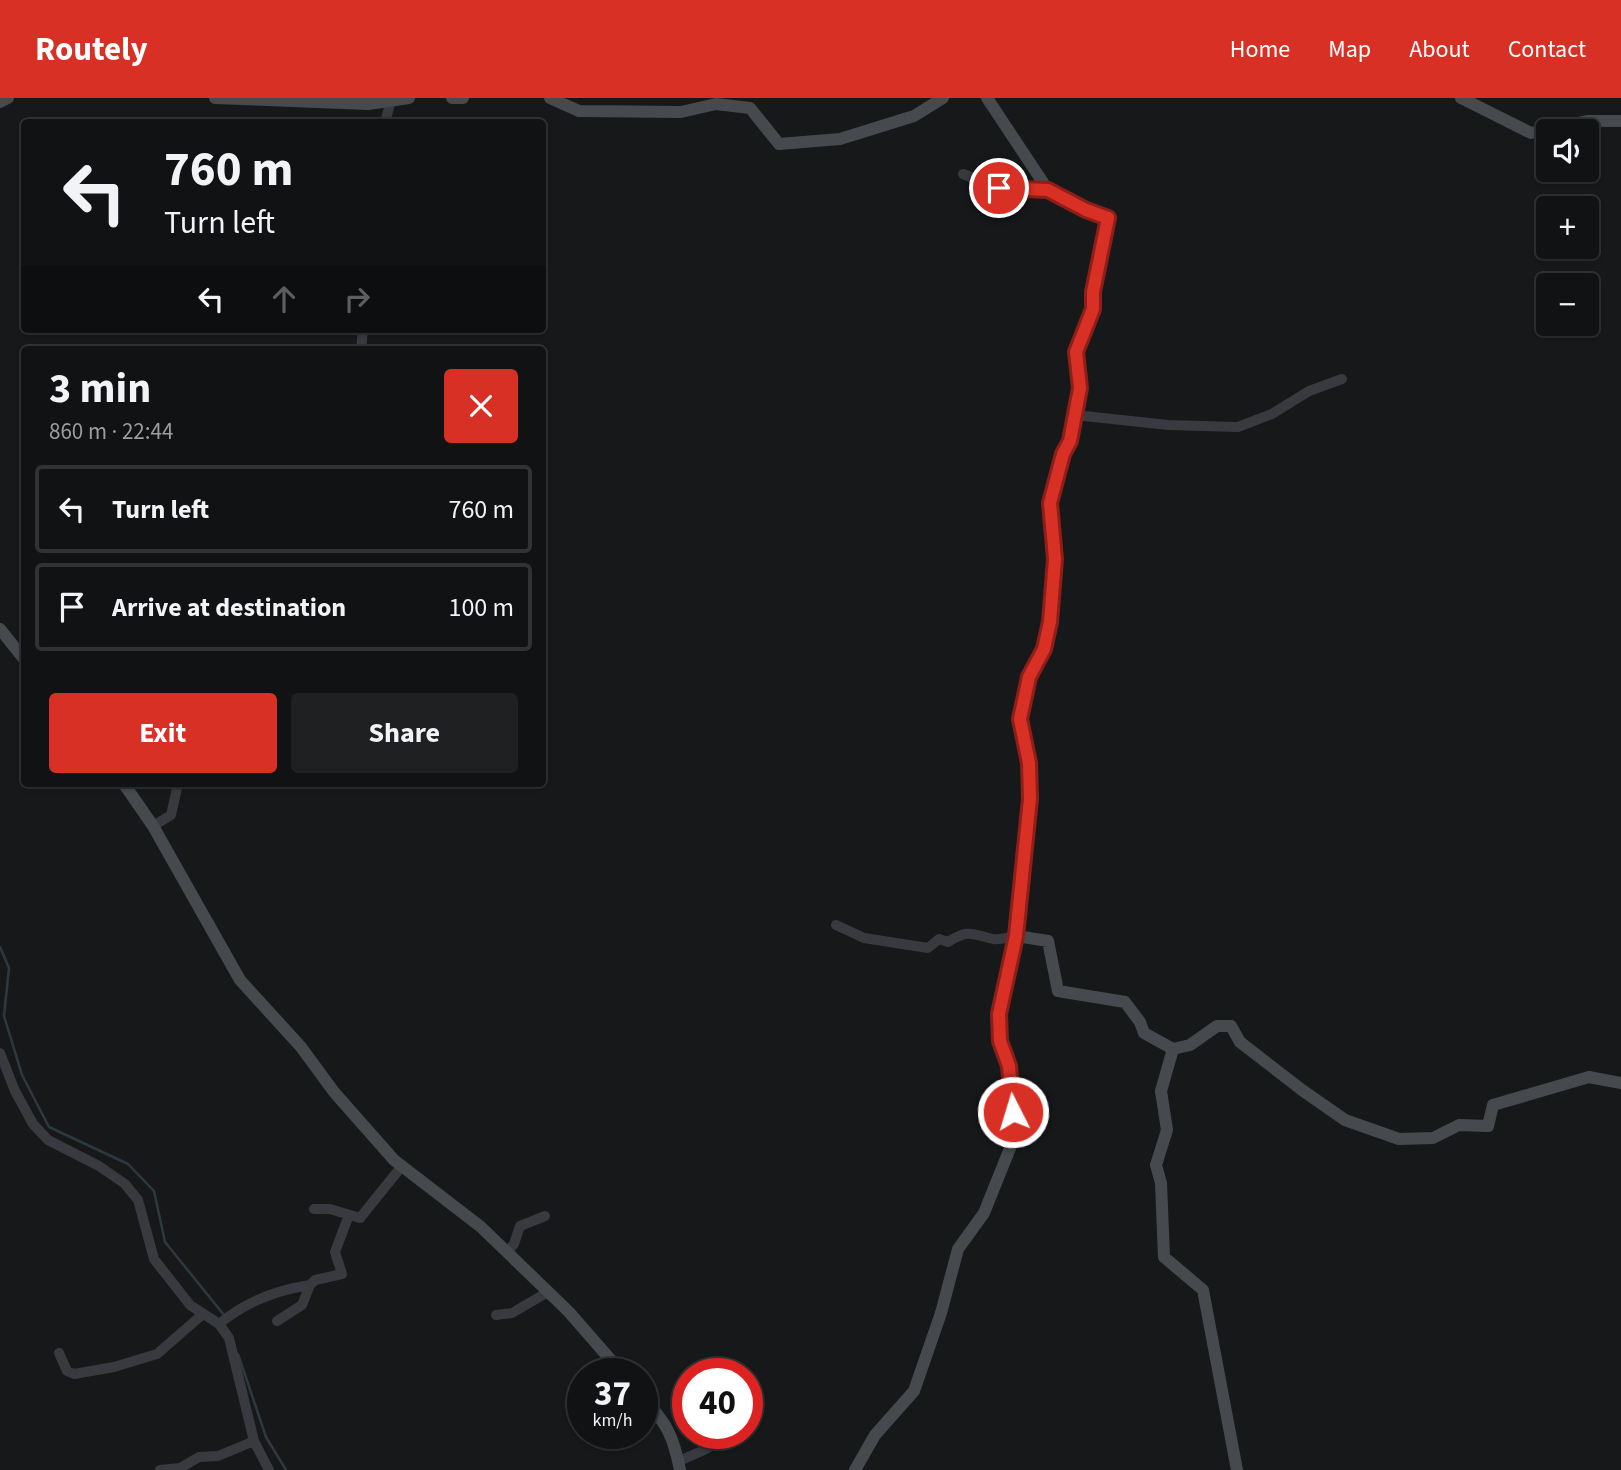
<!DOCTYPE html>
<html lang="en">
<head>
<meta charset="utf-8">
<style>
	:root { --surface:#111214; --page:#1e2022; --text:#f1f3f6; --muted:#9c9ea0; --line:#303234; --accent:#d93025 }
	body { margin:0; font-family:"Source Sans 3",sans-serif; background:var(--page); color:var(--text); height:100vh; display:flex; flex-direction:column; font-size:26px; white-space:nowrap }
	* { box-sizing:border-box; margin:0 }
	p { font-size:23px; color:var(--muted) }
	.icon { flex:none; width:38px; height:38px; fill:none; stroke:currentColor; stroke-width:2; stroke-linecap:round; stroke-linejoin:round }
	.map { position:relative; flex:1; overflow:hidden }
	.drawer { position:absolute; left:21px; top:248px; width:525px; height:441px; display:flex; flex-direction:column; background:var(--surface); border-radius:7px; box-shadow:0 2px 5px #0004,0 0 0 2px var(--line) }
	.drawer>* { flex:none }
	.guide { position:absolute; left:21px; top:21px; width:525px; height:214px; border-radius:7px; box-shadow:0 2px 5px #0004,0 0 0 2px var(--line); background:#111214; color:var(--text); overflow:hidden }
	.fabs { position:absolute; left:1536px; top:21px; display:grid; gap:14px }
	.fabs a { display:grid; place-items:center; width:63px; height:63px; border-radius:7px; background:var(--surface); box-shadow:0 2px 5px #0004,0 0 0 2px var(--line); font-size:35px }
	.speed { position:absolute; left:567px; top:1260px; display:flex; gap:14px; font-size:35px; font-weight:700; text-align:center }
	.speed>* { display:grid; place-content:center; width:91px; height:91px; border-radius:50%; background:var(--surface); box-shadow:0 2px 5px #0004,0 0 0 2px var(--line); line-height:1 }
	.speed small { font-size:18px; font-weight:400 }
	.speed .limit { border:10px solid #d22; background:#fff; color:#111 }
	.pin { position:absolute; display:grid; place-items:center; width:60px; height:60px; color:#fff; margin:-30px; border:4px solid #fff; border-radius:50%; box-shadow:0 2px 7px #0007 }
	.me { position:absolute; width:77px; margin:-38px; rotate:355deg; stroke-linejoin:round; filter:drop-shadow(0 0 5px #0008) }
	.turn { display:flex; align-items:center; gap:24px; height:147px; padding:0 28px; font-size:32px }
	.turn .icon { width:91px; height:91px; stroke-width:2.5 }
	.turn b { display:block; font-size:49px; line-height:60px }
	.lanes { display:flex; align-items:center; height:66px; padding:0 28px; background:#0003; justify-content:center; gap:35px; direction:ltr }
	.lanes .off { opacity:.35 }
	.round { display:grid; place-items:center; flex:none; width:74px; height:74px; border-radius:7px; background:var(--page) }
	.summary { display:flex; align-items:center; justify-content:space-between; height:119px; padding:0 28px }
	h1 { font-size:42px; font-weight:700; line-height:52px }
	.cta { display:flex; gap:14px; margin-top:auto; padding:14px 28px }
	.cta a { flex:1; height:80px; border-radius:7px; background:var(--accent); color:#fff; font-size:28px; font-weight:700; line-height:80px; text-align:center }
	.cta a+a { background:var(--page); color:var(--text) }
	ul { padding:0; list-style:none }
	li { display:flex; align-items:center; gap:21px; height:88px; margin:0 14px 10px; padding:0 14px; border:4px solid var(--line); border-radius:7px }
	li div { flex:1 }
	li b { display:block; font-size:26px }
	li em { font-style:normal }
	header { display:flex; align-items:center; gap:42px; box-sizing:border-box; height:98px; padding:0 35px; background:var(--accent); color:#fff }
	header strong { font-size:33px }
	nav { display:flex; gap:38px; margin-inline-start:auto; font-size:24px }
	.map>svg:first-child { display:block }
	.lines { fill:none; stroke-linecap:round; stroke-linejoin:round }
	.stream { stroke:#2c3a3f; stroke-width:2.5 }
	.street { stroke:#383a3f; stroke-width:10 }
	.secondary { stroke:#464a4f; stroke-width:12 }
	.route-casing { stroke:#8d1f18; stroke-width:18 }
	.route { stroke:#d93025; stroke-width:12 }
</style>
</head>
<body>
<header>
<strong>Routely</strong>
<nav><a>Home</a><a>Map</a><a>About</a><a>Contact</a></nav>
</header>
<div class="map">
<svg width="1621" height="1372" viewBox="0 0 1621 1372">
	<rect width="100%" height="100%" fill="#17181a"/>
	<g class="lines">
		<!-- stream -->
		<path class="stream" d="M0,849L9,870L4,918L22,977L49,1029L128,1066L154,1093L165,1144L224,1217
			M238,1256L266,1339L286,1372"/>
		<!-- street -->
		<path class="street" d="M385,24L391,3
			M963,76L999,90L1048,92
			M361,252L363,231
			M1075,317L1168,327L1238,329L1272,316L1309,293L1342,281
			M153,728L171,717L178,686
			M836,827L864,840L928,850L939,841L948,844C968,831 972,836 993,841C1000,842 1009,839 1016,838
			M0,955L15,993L33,1026L48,1042L99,1068L125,1086L138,1102L154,1161L190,1207L219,1226L229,1240L254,1343L269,1372
			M314,1111H330L360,1120L402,1068
			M507,1154L514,1146L520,1128L545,1118
			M496,1217L512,1215L548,1194
			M277,1223L302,1207L310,1187L315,1182L342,1176L335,1154L349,1117
			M219,1226C245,1204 277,1192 310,1187
			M59,1255L67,1273L74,1276L114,1269L157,1256L203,1216
			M679,1363L704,1352L734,1335
			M160,1372L180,1370L199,1359L218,1358L254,1343"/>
		<!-- secondary -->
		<path class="secondary" d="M215,0L368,6L409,0
			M452,0H463
			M550,0L579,13L681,14L716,6L750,10L779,46L840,41L914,18L943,0
			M1461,0L1531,35L1587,23H1621
			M0,4L8,0
			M0,531L24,561
			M124,686L153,728L240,882L301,949L334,994L394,1062L481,1129L569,1214L623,1276
			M1016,838L1048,843L1058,893L1125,904L1140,924L1144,935L1173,951L1190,947L1217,928H1231L1240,944L1302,992L1345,1022L1399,1041L1433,1040L1459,1027L1488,1028L1493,1007L1589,979L1621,985
			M1173,951L1161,993L1167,1032L1156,1067L1161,1085L1164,1159L1203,1192L1237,1372
			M642,1298C666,1325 673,1336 680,1372
			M855,1372L875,1337L914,1293L941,1215L958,1151L984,1115L1015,1038L1009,968L1000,943L999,916L1016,838L1030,701L1029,665L1020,621L1029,579L1044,551L1050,524L1055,461L1050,405L1063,356L1070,343L1080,290L1076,254L1093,211V194L1108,130V119L1086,112L1048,92L987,0"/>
	</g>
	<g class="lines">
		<!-- route casing -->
		<g class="route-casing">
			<path id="route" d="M999,90L1048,92L1086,112L1108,120L1093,194V211L1076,254L1080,290L1070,343L1063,356L1050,405L1055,461L1050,524L1044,551L1029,579L1020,621L1029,665L1030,701L1016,838L999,916L1000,943L1009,968L1013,1014"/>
		</g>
		<!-- route -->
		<use href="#route" class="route"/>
	</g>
</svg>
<div class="fabs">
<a><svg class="icon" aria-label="sound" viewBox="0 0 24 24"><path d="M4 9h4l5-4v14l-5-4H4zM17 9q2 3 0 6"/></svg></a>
<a>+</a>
<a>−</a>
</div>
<div class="speed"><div>37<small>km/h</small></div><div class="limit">40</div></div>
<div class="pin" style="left:999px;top:90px;background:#d93025"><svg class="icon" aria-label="arrive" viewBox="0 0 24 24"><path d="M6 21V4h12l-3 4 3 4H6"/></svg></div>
<svg class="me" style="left:1013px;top:1014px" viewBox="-20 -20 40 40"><circle r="17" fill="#d93025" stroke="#fff" stroke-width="3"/><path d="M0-11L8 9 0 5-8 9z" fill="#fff"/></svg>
<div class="guide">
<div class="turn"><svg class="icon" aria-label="left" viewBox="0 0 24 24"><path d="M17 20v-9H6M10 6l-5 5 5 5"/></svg><div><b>760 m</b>Turn left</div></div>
<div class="lanes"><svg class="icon" aria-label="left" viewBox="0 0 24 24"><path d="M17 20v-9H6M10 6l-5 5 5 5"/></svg><svg class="icon off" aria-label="ahead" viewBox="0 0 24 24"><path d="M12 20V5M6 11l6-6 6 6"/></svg><svg class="icon off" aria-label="right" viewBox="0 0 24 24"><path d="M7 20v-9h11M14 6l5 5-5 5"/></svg></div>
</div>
<section class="drawer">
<div class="summary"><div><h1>3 min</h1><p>860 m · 22:44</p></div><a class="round" style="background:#d93025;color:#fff"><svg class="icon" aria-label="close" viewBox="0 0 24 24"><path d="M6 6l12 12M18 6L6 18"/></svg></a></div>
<ul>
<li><svg class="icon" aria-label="left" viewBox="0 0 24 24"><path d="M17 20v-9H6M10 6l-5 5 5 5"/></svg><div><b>Turn left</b></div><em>760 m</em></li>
<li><svg class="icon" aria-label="arrive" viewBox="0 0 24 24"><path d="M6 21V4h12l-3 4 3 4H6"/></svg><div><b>Arrive at destination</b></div><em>100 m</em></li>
</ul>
<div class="cta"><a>Exit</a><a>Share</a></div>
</section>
</div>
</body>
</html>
